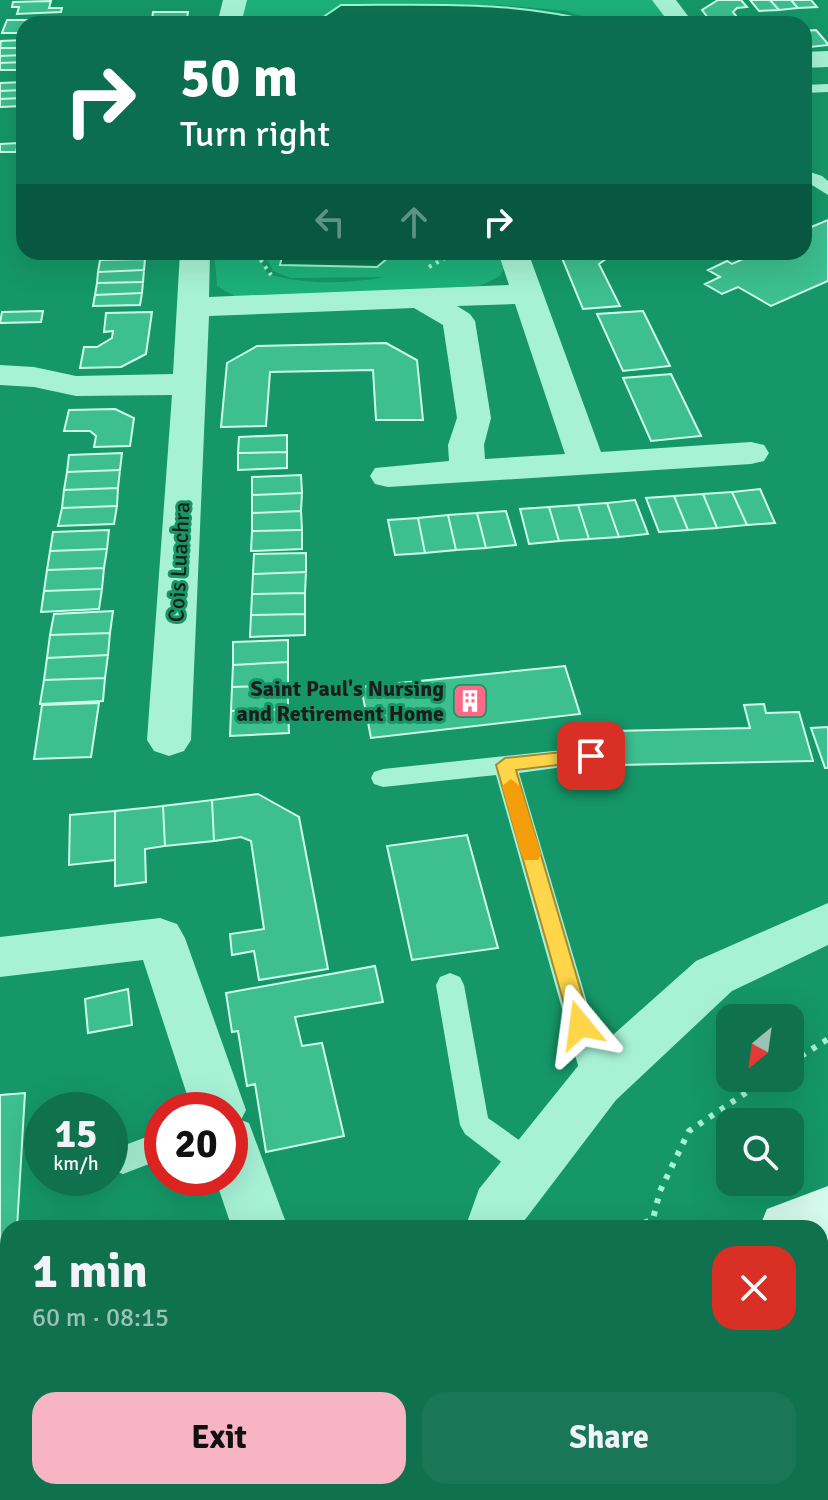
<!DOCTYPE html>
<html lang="en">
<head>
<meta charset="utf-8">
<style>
	:root { --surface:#10714f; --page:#197656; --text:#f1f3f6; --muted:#9cc2b7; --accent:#f7b4c4 }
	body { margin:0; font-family:Signika,sans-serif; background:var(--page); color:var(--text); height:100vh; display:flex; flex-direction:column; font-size:30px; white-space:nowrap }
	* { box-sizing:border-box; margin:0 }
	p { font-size:26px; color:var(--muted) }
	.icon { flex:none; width:44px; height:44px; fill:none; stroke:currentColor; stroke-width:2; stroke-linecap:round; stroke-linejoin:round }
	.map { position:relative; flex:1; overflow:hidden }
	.details { position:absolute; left:0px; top:1220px; width:828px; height:280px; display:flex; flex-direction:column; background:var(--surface); border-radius:24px 24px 0 0; box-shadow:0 8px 32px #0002 }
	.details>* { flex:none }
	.hud { position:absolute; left:16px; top:16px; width:796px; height:244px; border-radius:24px; box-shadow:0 8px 32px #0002; background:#0b6e4f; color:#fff; overflow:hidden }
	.needle { width:52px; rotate:209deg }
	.buttons { position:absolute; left:716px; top:1004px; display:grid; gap:16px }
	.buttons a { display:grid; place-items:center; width:88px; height:88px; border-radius:16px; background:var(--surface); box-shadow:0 8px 32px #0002; font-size:40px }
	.speed { position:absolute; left:24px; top:1092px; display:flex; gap:16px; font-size:40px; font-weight:700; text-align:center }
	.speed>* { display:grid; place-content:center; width:104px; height:104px; border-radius:50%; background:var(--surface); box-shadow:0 8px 32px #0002; line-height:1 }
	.speed small { font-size:20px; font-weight:400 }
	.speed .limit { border:12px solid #d22; background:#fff; color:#111 }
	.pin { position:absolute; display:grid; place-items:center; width:68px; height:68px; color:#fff; margin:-34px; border-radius:16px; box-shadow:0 4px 12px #0006 }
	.me { position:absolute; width:88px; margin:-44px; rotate:344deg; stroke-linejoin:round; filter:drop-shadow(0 0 6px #0008) }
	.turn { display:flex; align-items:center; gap:28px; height:168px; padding:0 32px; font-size:36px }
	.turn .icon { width:104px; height:104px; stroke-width:2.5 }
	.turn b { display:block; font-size:56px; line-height:68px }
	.lanes { display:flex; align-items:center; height:76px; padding:0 32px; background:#0003; justify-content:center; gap:40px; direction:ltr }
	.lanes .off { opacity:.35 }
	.round { display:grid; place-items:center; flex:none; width:84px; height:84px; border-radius:24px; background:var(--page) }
	.headline { display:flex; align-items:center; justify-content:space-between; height:136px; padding:0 32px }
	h1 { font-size:48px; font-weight:700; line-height:60px }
	.button { display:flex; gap:16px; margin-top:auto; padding:16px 32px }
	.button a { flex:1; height:92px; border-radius:24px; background:var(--accent); color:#111; font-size:32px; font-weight:700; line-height:92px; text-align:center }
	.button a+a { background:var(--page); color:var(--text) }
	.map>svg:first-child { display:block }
	.green { fill:#1db17b }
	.water { fill:#0d7351; stroke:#99f5d2; stroke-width:2 }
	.building { fill:#3dbf90; stroke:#cefcec; stroke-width:2 }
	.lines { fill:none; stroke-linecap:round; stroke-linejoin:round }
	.path-far1 { stroke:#a7f2d7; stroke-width:4; stroke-dasharray:3 5; stroke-linecap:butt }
	.path { stroke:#a7f2d7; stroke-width:6; stroke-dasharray:5 8; stroke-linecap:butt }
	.service { fill:#a7f2d7; fill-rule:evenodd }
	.minor { fill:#a7f2d7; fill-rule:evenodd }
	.secondary { fill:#d6fcef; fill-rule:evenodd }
	.route { fill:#ffd54a; stroke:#a68a30; stroke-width:2 }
	.slow { fill:#f59e0b }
	.labels { text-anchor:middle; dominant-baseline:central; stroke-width:6; stroke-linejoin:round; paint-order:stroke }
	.street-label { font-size:22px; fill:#1d1d1d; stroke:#159769 }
	.poi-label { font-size:22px; font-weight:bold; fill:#1d1d1d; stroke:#159769; text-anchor:end }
</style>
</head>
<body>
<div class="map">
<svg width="828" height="1500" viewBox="0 0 828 1500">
	<rect width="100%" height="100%" fill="#159769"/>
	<!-- green -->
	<path class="green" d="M246,0H653L669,24H608L566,11L500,5H341L313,24H237Z
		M214,252H261L260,259L268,274C305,285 347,284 385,277L291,278L273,271L264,252H283L280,265L377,267L395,252H503L504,268L500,276L480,286L236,297L217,286Z"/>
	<!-- water -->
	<path class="water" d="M341,5C427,5 519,0 601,24H313Z
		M283,252H395L377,267L280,265Z"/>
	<!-- building -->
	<path class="building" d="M718,0H741L747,7L737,8L733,12L737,17L709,19L702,10Z
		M750,0H770L779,10L759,11Z
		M770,0H791L798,8L779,10Z
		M791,0H811L817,7L798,8Z
		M51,1L49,8H62L61,12L17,14L19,7H12L13,2Z
		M153,12H188L187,19L152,20Z
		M737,17L741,24H713L709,19Z
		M187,19V24H151L152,20Z
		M7,20H38L36,24H24V33H2Z
		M816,30L828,44V45L810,47L804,40V31Z
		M24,40V48H0L1,41Z
		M0,48H24V55L0,56Z
		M24,55V62L0,63V56Z
		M24,62V70H0V63Z
		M23,82L22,90L0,91V83Z
		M22,90L19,98L0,99V91Z
		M24,98V106L0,107V99Z
		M18,143L16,152H0V144Z
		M828,220V281L771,306L738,287L722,294L705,284L720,277L708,270L727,261L732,264L759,252H804V230Z
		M570,252H617L620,258L606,259L599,264L620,306L583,309L562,258Z
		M145,259L144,270L98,272L100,260Z
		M144,270L143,282L97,283L98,272Z
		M143,282L142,293L95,295L97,283Z
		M142,293L140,305L93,306L95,295Z
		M43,311L41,322L0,323L2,312Z
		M643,311L670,366L623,371L597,314Z
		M152,312L146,354L121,367L80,368L84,347H97L112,338L113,331L104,332L106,313Z
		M386,343L417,360L423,420H376L373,370L270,372L266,426L221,427L227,363L257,346Z
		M671,374L701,436L651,441L623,378Z
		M115,409L134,418L130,446L94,447L96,436L90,431H64L69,410Z
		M287,435V452L238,453L239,437Z
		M287,452V468L238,470V453Z
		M122,453L120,470L67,472L69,455Z
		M120,470L118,488L64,490L67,472Z
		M301,475L302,493L252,495V477Z
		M118,488L117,506L62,508L64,490Z
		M760,489L775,523L747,525L732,492Z
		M732,492L747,525L717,528L703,494Z
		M302,493L301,511L252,513V495Z
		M703,494L717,528L688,530L674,496Z
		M674,496L688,530L659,532L646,498Z
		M635,500L648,534L619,537L607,503Z
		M607,503L619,537L589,539L578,505Z
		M578,505L589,539L559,541L549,507Z
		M117,506L114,524L58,526L62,508Z
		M549,507L559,541L529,544L520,509Z
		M301,511L302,530L252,531V513Z
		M506,511L516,545L486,548L477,513Z
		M477,513L486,548L456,550L448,515Z
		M448,515L456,550L425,553L418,518Z
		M418,518L425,553L395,555L388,520Z
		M109,530L107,549L50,551L53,532Z
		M302,530V549L251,551L252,531Z
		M107,549L104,568L47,570L50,551Z
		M306,553V572L253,574L254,554Z
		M104,568L102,589L44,591L47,570Z
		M306,572L305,593L252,594L253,574Z
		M102,589L99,609L41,612L44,591Z
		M305,593V614L251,615L252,594Z
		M113,611L110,633L50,635L54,614Z
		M305,614V635L250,637L251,615Z
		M110,633L108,655L47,658L50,635Z
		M288,640V662L233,665V642Z
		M108,655L105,678L44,680L47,658Z
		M288,662V685L232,687L233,665Z
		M565,666L580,714L371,738L361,687Z
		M105,678L103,701L40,704L44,680Z
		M288,685V709L231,711L232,687Z
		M99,703L91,757L34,759L42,705Z
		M764,704L766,713L799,712L813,761L619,765L613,731L750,728L744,705Z
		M288,709L289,733L230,736L231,711Z
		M828,727V768H825L811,728Z
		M258,794L299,817L328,969L259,980L254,951L232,955L230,934L264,929L251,841L241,837L214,841L212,800Z
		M212,800L214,841L165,846L163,806Z
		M163,806L165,846L145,849L146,882L115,886V811Z
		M115,811V860L69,865L70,815Z
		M467,835L498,948L412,960L387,846Z
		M375,966L383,1002L295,1017L302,1046L322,1043L344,1136L266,1152L255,1084L247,1086L238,1031L232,1032L226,993Z
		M128,989L132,1025L88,1033L85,999Z
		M25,1093L17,1228H8V1361L0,1364V1095Z
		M713,1492H794L797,1500H716Z"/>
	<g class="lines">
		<!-- path-far1 -->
		<path class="path-far1" d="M261,252L260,259L271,275
			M429,267L456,252"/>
		<!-- path -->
		<path class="path" d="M790,1063L828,1039
			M632,1228L653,1219L660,1191L689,1131L768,1078"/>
		<!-- service -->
		<path class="service" d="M828,84V92L804,93V85Z
			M804,170L822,176L828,181V195L804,180Z
			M591,747L600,750L603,756L600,762L519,773L611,1083L607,1092L597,1096L587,1092L583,1083L496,775L383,787L374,784L371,778L374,772L383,769Z
			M450,973L460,977L464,985L488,1118L543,1157L547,1167L543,1177L532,1181L521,1177L465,1134L460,1125L436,985L440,977Z
			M162,1131V1159L123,1174L112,1170V1150Z"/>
		<!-- minor -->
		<path class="minor" d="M223,0H247L241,24H217Z
			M652,0H676L694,24H670Z
			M828,51V67L804,68V52Z
			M180,252H210L209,297L509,285L498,252H528L601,452L751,442L764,445L769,453L764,461L751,464L388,487L375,484L370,476L375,468L449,461L448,445L457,418L443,325L414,308L209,316L191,740L184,751L169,756L154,751L147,740L172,395L76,396L34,387L0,385V365L34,367L76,376L173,374ZM515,304L565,454L485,459L484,445L491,418L475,321L470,314L457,306Z
			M828,903V945L732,991L616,1100L524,1221L521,1228H465L479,1189L578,1066L696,961Z
			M160,918L177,924L185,938L246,1110L241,1120L249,1123L288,1228H232L215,1178H230V1110H192L143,960L0,977V937Z
			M414,1492H612L615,1500H411Z"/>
		<!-- secondary -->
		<path class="secondary" d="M828,1186V1240L820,1243V1228H759L767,1209Z
			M54,1492H138L135,1500H51Z"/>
	</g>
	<!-- route -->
	<path class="route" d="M591,749L600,756L598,760L516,770L591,1025L588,1032L580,1035L573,1032L570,1025L496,765L505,758Z"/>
	<!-- slow -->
	<path class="slow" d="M511,779L520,786L541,854L538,860H524L521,854L502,786Z"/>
	<!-- icons -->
	<defs>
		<g id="building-square" transform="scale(1.8)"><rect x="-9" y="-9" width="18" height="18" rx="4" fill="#ff6886" stroke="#159769"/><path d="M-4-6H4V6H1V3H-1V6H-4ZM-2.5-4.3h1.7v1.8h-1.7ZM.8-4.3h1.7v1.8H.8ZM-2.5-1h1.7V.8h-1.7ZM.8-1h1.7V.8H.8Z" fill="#fff"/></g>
	</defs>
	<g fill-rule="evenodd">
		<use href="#building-square" x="470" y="701"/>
	</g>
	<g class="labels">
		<!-- street labels -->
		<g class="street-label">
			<text transform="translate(179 562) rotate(-87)">Cois Luachra</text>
		</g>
		<!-- poi labels -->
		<g class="poi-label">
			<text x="444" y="688">Saint Paul's Nursing<tspan x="444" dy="25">and Retirement Home</tspan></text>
		</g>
	</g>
</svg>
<div class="buttons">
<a><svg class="needle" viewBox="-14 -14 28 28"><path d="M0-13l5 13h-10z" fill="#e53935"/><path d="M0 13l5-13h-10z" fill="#9cc2b7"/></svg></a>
<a><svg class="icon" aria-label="search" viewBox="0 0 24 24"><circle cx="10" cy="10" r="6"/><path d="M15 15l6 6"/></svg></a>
</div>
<div class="speed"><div>15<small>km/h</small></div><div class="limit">20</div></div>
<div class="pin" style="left:591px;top:756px;background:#d93025"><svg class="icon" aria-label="arrive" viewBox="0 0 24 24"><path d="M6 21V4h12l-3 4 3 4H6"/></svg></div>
<svg class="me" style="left:580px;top:1025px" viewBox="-20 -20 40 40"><path d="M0-17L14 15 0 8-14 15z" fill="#ffd54a" stroke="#fff" stroke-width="4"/></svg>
<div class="hud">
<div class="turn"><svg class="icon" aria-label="right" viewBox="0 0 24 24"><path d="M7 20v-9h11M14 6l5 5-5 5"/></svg><div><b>50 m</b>Turn right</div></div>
<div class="lanes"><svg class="icon off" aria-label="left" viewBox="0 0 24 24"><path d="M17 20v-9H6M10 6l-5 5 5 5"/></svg><svg class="icon off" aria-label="ahead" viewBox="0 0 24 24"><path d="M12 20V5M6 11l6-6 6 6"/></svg><svg class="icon" aria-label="right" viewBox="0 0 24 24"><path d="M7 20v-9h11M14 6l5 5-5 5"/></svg></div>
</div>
<section class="details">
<div class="headline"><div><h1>1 min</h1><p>60 m · 08:15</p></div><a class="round" style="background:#d93025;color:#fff"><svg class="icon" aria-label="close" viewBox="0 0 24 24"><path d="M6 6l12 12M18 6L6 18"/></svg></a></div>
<div class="button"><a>Exit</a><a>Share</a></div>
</section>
</div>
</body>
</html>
